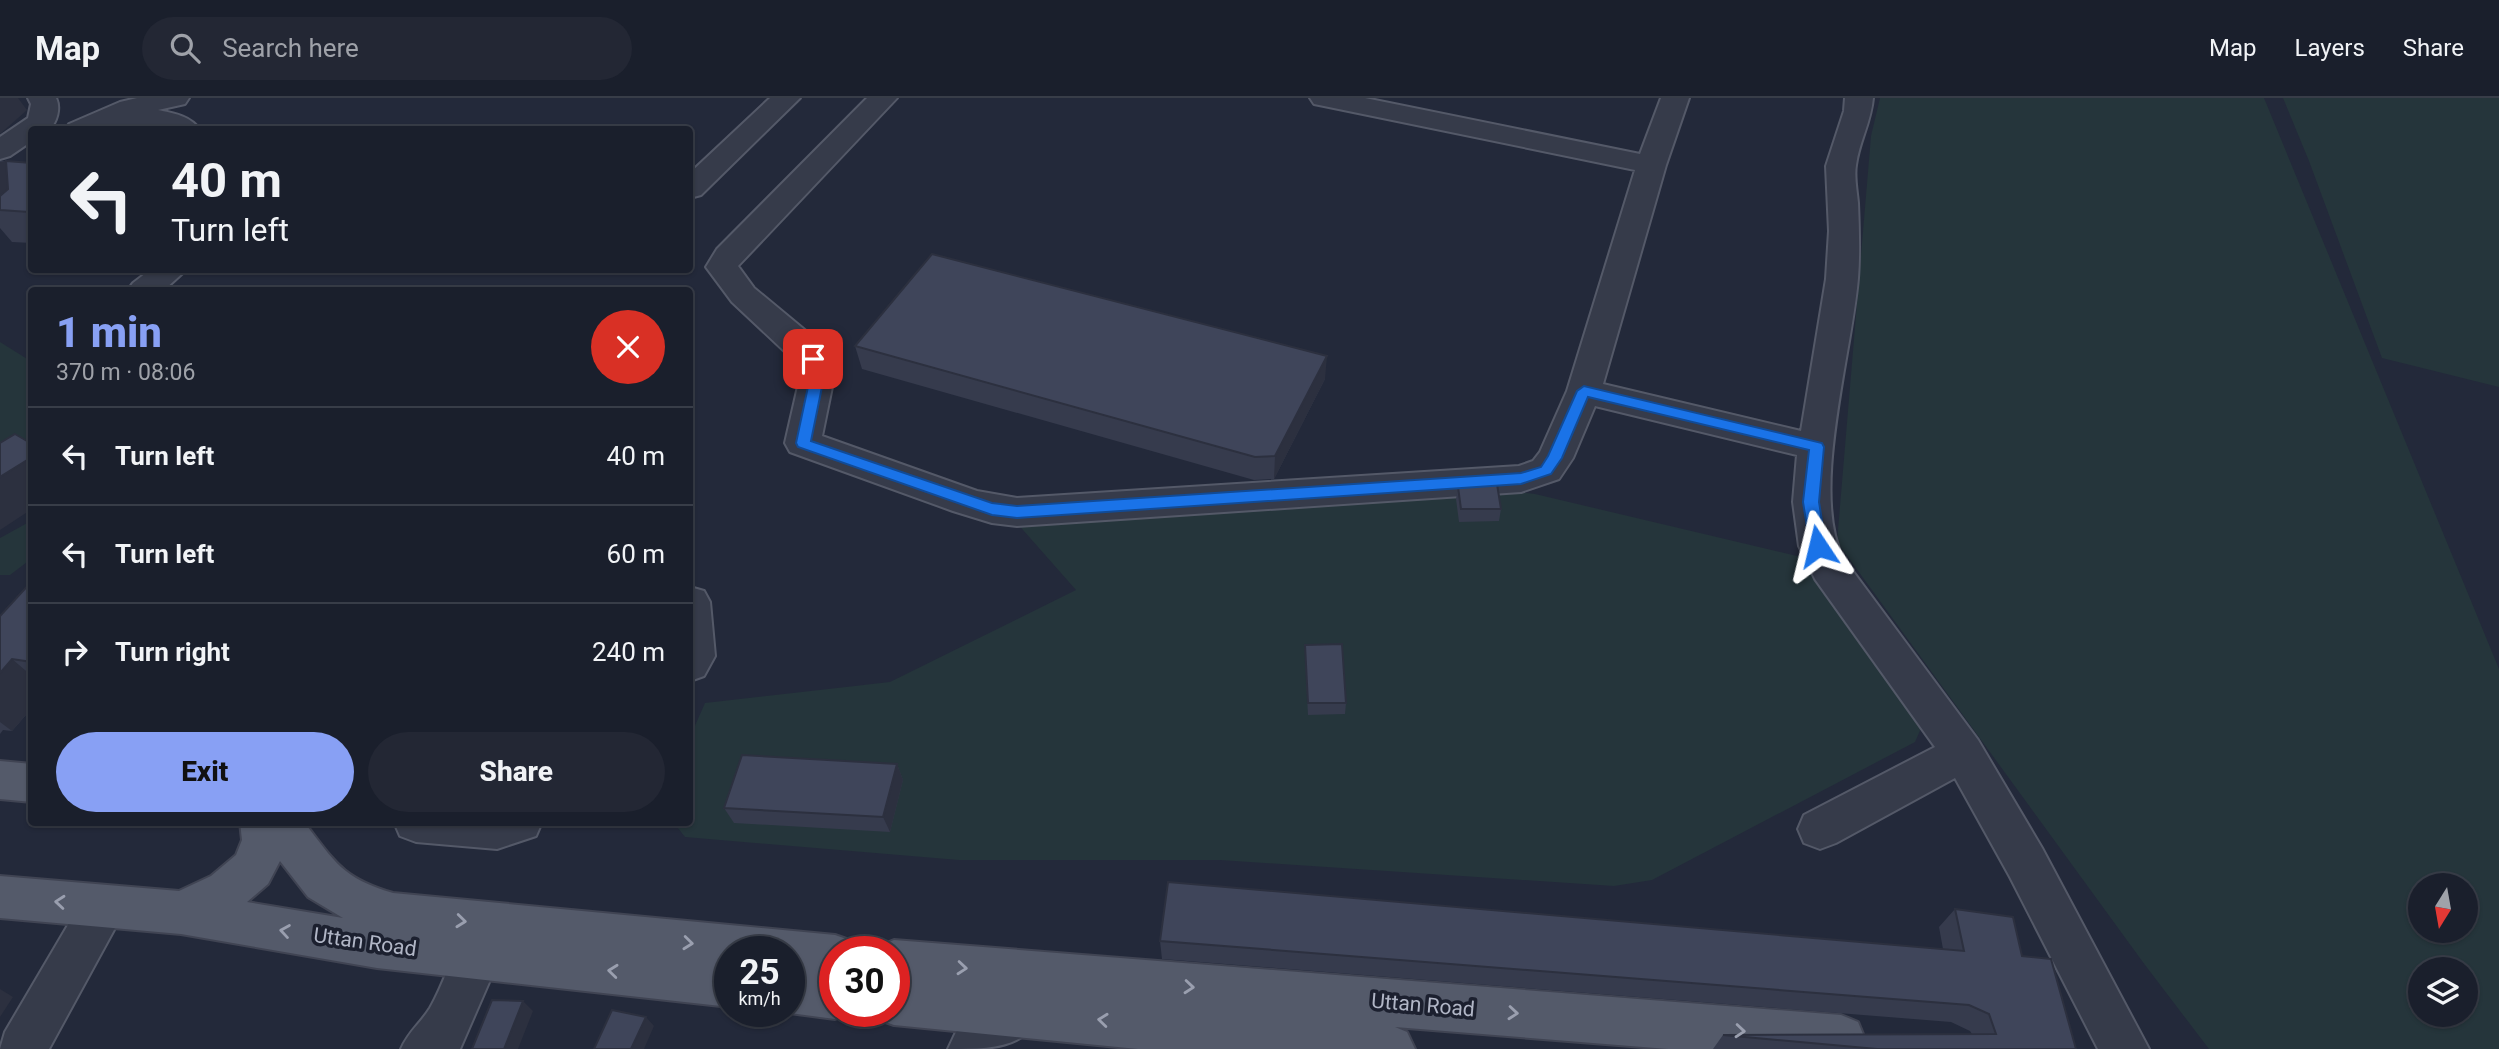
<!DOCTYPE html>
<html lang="en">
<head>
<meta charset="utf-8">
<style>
	:root { --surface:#1a1f2c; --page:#232734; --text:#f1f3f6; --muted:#9fa2a9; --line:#383d48; --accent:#88a0f4 }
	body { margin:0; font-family:Roboto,sans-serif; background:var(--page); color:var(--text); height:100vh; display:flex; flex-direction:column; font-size:26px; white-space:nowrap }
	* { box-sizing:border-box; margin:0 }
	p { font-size:23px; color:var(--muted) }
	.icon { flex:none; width:38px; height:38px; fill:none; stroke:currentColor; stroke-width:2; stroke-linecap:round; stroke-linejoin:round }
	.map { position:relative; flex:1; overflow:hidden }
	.panel { position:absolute; left:28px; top:189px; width:665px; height:539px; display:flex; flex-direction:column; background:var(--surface); border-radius:7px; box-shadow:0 2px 5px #0004,0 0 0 2px var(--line) }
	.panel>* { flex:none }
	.guide { position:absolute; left:28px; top:28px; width:665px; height:147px; border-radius:7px; box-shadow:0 2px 5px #0004,0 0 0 2px var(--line); background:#1a1f2c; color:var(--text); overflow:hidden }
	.needle { width:46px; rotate:191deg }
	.fabs { position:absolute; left:2408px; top:775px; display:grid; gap:14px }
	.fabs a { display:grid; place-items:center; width:70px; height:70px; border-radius:50%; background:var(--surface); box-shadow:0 2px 5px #0004,0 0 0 2px var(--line); font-size:35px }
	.speed { position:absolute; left:714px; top:838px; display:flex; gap:14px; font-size:35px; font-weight:700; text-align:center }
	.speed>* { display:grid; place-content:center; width:91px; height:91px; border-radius:50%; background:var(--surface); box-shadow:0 2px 5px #0004,0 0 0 2px var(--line); line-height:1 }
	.speed small { font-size:18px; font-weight:400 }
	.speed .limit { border:10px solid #d22; background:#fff; color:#111 }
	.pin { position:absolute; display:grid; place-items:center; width:60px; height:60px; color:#fff; margin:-30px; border-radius:14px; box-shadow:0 4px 10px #0006 }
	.me { position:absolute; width:77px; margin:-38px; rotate:350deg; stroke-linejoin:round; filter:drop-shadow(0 0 5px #0008) }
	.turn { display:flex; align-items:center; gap:24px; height:147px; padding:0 28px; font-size:32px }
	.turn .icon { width:91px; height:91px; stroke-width:2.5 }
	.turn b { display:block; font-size:49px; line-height:60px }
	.round { display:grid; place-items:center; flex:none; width:74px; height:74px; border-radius:37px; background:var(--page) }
	.headline { display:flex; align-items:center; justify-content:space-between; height:119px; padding:0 28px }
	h1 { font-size:42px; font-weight:800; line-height:52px; color:var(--accent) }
	.button { display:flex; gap:14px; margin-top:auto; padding:14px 28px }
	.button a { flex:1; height:80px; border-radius:42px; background:var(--accent); color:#111; font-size:28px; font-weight:800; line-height:80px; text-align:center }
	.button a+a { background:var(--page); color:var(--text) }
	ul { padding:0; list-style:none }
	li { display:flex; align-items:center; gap:21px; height:98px; padding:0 28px; border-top:2px solid var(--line) }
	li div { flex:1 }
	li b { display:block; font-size:26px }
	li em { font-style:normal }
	header { display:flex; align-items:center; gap:42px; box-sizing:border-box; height:98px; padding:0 35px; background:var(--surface); border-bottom:2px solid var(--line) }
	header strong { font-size:33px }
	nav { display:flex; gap:38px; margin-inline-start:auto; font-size:24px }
	.search { width:490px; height:63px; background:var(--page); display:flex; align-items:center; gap:18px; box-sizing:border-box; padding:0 24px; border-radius:38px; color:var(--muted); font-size:26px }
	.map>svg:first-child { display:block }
	.green { fill:#25353b; fill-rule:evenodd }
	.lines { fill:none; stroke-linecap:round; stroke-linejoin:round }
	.minor-casing { stroke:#545968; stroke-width:4 }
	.major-casing { stroke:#404453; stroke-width:4 }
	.minor { fill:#363b4a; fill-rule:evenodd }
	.major { fill:#545a6a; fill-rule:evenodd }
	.wall { fill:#363b4d }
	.shaded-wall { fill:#2c303f }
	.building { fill:#3f455a; stroke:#2c303f; stroke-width:2 }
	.oneway { stroke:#9a9faf }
	.route { fill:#1a73e8; stroke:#114b97; stroke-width:2 }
	.labels { text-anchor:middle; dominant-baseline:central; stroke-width:7; stroke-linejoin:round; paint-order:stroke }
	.near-street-label { font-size:21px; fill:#b1b6c6; stroke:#1c202f }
</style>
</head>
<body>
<header>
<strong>Map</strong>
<div class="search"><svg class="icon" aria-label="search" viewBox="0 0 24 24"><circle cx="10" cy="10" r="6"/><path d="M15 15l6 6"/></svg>Search here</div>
<nav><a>Map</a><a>Layers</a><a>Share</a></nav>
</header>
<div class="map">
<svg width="2499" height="951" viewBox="0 0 2499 951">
	<rect width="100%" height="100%" fill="#23293a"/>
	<!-- green -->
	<path class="green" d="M1880,0H2264L2499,571V951H2209L2145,867L1837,444L1871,38ZM2420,788H2466V833H2420ZM2420,872H2466V917H2420Z
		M2283,0H2499V289L2382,260L2309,63Z
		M0,244L32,264L31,352L0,371Z
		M1485,390L1535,396L1810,461L1922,628L1915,644L1652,782L1614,788L1220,762H959L685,739L674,725L690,724V639L705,605L890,584L1076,492L1016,424Z
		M31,423V461L10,477H0V440Z"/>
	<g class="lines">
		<!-- minor casing -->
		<g class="minor-casing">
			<path id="minor" d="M28,0H56C61,10 57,24 49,32H32V43L10,58L0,61V39L28,20L31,6Z
				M137,0H189L185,6L158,12C173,15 191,18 200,32H165L151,29L124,32L116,27L104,32H65L69,26L120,4Z
				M770,0H800L701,97L690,100V75Z
				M867,0H897L738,168L754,190L812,238L830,261L833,284L822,338L977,393L1017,400L1519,368L1533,363L1540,354L1567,293L1635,72L1324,8L1314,6L1310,0H1365L1640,56L1661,0H1689L1666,67L1603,286L1801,333L1826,181L1829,133L1826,68L1844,13L1845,0H1873C1871,24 1859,44 1856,67C1854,79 1857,93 1858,105C1859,130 1860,155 1858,180C1852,255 1810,395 1843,460L1978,642L2042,750L2149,951H2098L2010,779L1955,680L1836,745L1820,751L1804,745L1798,731L1804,717L1935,649L1815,481L1799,448L1793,404L1797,357L1595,308L1573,360L1559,381L1521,394L1017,428L992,425L953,413L790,354L785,345L799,284L796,264L732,204L706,169L717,151Z
				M150,172H186L164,192H128L133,185Z
				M690,489L704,493L710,504L715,558L704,578L690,583Z
				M394,724H542L536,738L497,751L416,744L400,738Z
				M104,787L120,793L127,808L49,951H0L5,934L88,793Z
				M476,837L493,843L500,859L460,951H401C409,933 420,926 430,910C442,889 450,865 459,843Z
				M1020,891L1037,898L1044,915C1024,951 991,951 948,951L956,934L1003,898Z"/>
		</g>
		<!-- major casing -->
		<g class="major-casing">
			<path id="major" d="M0,663L32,666V704L0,701Z
				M240,724H304C335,764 342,780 393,795L835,837L852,843L856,854H835V914H852L835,921L782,914H789V854H730V909L377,870L181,836L0,820V778L179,793L211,778L236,757L242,742ZM280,763L308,799L343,820L247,804L268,786Z
				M894,842L1841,917L1858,924L1865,941L1861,951H1668L1395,929L1407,934L1415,951H1138L894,927L877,921L874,914H894V854H875L877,849Z"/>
		</g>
		<!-- minor -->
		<use href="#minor" class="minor"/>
		<!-- major -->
		<use href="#major" class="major"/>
	</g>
	<!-- wall -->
	<path class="wall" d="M0,63H5L6,65H32V145L12,144L0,130Z
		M855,248L1325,281L1274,381L1254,382L862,271Z
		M1458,389L1501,411L1499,423L1459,424L1456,401Z
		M32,483V610L12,633L3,632L0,636V518Z
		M1305,547L1346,605L1345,616L1308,617L1305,559Z
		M897,666L903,682L890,734L734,725L724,710Z
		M1955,811L2022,858L2076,951H1713L1723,937L1972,936L1970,933L1951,924L1162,861L1160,843L1943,851L1939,829Z"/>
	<!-- shaded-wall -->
	<path class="shaded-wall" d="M0,0H18L27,12L0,36Z
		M5,63L31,96L0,107V64Z
		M1327,258L1325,281L1274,381L1275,358Z
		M32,359V411L0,432V379Z
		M12,561L32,578V610L12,633L0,624V575Z
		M897,666L903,682L890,734L883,719Z
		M0,891L13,899L0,919Z
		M523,903L533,913L518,951H504Z
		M646,919L654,928L644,951H631Z"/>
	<!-- building -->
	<path class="building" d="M6,63L32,65V111L29,114L0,112V98L8,91Z
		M932,156L1327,258L1275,358L1255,359L855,248Z
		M15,336L32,346V359L0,379V345Z
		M1497,386L1501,411H1461L1458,389Z
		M32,483V564L12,561L0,575V518Z
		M1342,546L1346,605H1308L1305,547Z
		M742,657L897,666L883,719L724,710Z
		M1168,784L1964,853L1955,811L2013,819L2022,858L2051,861L2076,951H1877L1723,937L1996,936L1989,916L1969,907L1160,843Z
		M492,902L523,903L504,951H472Z
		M612,912L646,919L631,951H594Z"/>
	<!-- one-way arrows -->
	<defs><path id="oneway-chevron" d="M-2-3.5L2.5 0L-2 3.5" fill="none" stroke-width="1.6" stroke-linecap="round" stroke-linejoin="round" transform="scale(1.75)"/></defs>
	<g class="oneway">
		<use href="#oneway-chevron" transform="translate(60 804) rotate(-175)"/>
		<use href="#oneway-chevron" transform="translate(461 823) rotate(6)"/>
		<use href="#oneway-chevron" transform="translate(285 833) rotate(-171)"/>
		<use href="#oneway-chevron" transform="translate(688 845) rotate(6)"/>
		<use href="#oneway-chevron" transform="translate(962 870) rotate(5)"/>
		<use href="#oneway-chevron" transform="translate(613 873) rotate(-174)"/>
		<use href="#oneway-chevron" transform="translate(1189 889) rotate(5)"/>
		<use href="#oneway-chevron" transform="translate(1513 915) rotate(5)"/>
		<use href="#oneway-chevron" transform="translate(1103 922) rotate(-174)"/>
		<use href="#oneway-chevron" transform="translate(1740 933) rotate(5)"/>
	</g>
	<!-- route -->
	<path class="route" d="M813,256L820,261L823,284L811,343L992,405L1017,408L1521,375L1541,369L1548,358L1577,293L1584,288L1822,345L1824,349L1819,404L1826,448L1818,454L1810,448L1803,404L1809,352L1588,299L1562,360L1551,376L1521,386L1017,420L992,417L798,349L796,345L809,284L806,261Z"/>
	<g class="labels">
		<!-- near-street labels -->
		<g class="near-street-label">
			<text transform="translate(365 844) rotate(8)">Uttan Road</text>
			<text transform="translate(1423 907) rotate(5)">Uttan Road</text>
		</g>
	</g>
</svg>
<div class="fabs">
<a><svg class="needle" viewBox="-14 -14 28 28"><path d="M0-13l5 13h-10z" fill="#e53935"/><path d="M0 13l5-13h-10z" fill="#9fa2a9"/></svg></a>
<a><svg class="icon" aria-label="layers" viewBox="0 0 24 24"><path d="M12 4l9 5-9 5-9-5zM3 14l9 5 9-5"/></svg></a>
</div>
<div class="speed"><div>25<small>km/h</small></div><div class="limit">30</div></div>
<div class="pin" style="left:813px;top:261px;background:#d93025"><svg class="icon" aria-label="arrive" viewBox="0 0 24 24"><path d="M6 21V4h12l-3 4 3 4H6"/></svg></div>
<svg class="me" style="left:1818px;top:448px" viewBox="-20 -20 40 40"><path d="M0-17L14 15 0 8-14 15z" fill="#1a73e8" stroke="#fff" stroke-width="4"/></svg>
<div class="guide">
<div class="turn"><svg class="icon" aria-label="left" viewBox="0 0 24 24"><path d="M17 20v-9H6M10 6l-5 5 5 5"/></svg><div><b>40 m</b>Turn left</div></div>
</div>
<section class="panel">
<div class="headline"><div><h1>1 min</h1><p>370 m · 08:06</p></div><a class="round" style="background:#d93025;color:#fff"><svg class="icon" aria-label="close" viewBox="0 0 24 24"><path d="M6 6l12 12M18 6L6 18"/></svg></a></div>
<ul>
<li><svg class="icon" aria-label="left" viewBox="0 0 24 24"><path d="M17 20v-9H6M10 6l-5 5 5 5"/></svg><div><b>Turn left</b></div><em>40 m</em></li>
<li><svg class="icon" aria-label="left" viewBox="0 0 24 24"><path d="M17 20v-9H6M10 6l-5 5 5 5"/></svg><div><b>Turn left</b></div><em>60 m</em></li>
<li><svg class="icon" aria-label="right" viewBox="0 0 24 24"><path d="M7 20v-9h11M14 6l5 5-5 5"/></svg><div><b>Turn right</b></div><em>240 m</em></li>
</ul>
<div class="button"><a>Exit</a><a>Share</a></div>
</section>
</div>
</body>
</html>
